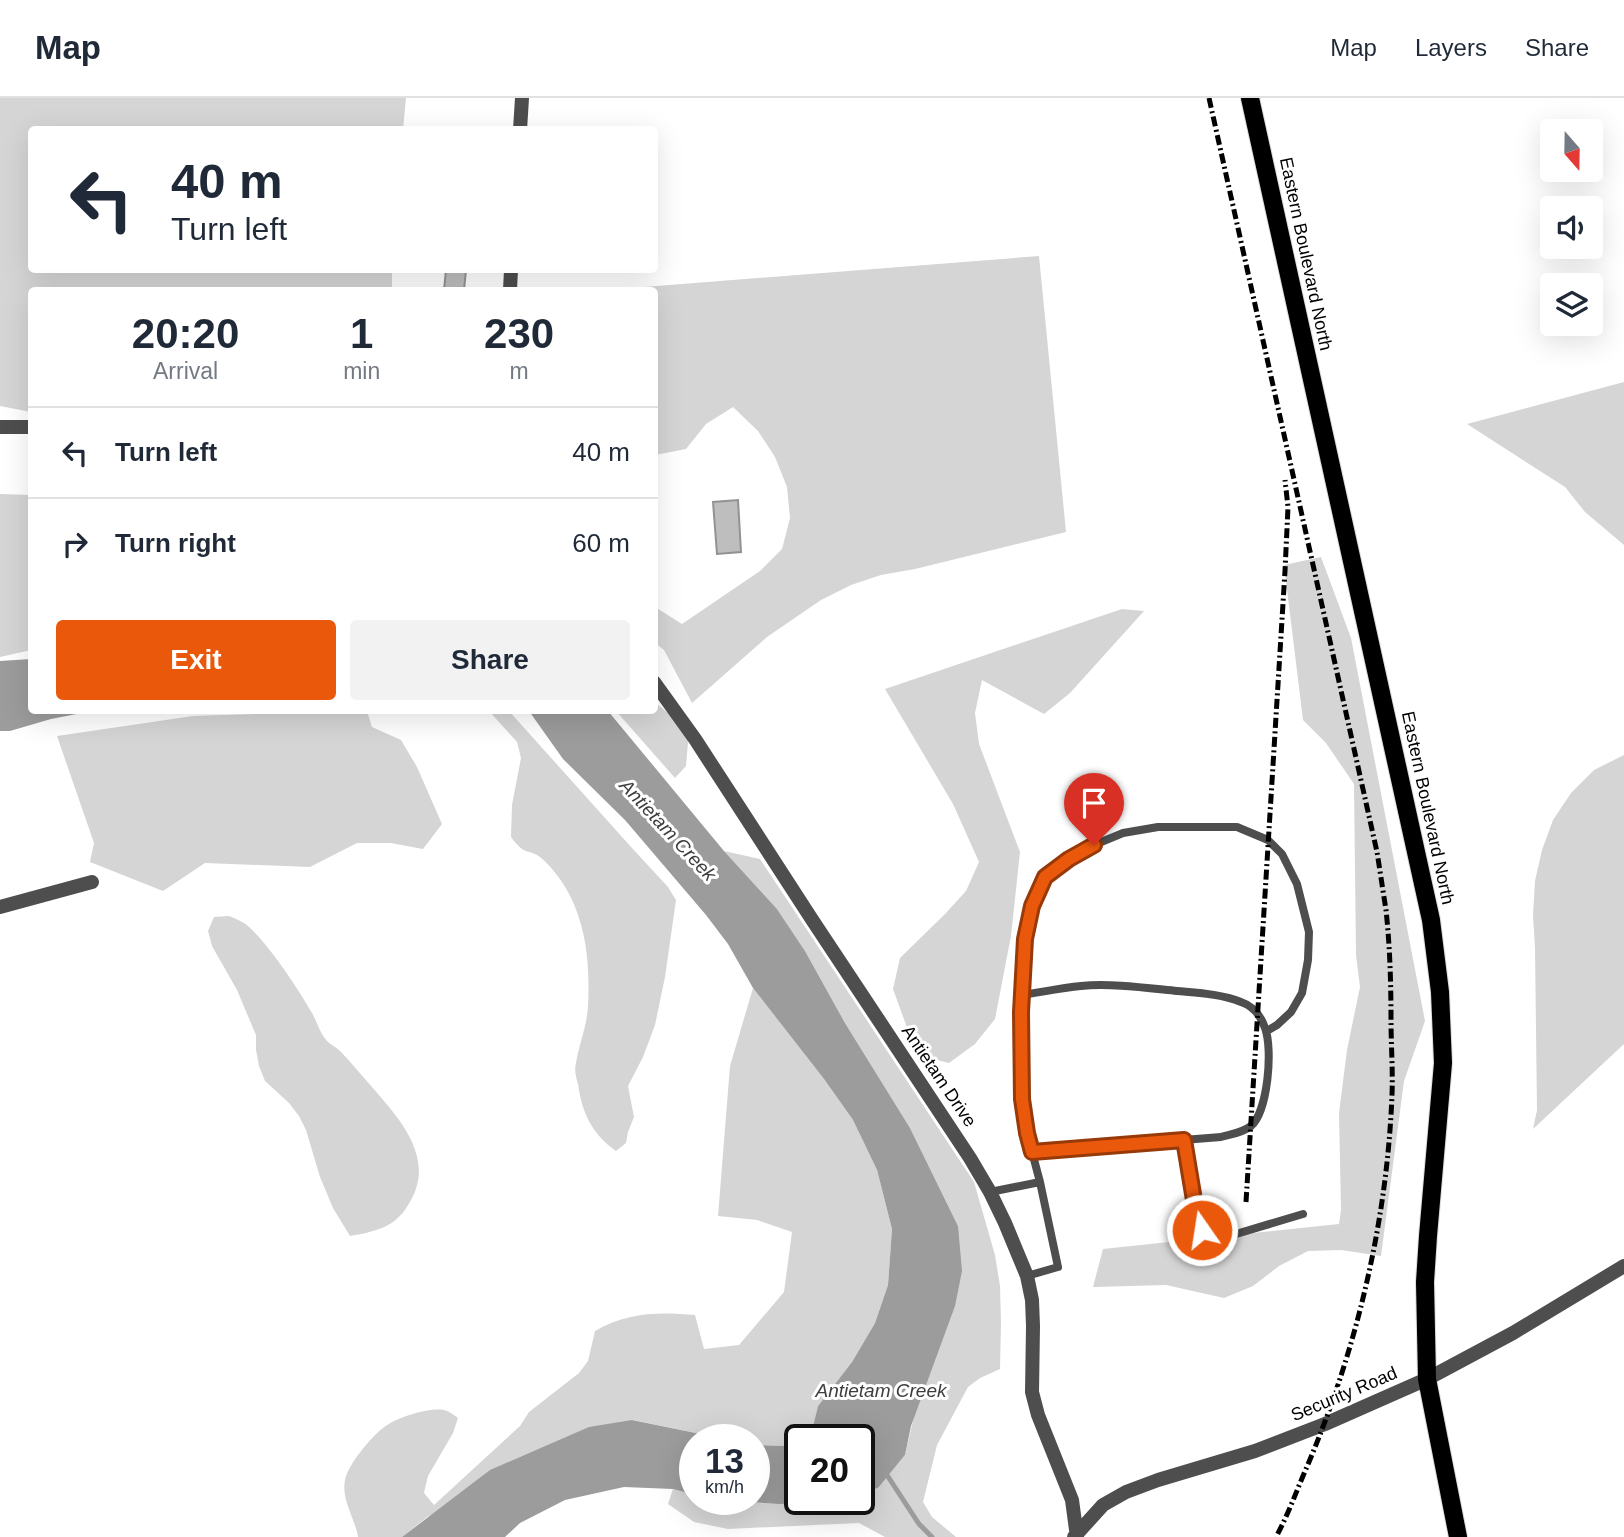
<!DOCTYPE html>
<html lang="en">
<head>
<meta charset="utf-8">
<style>
	:root { --surface:#fff; --page:#f2f2f3; --text:#1f2937; --muted:#747a83; --line:#e0e1e3; --accent:#ea580c }
	body { margin:0; font-family:Helvetica,sans-serif; background:var(--page); color:var(--text); height:100vh; display:flex; flex-direction:column; font-size:26px; white-space:nowrap }
	* { box-sizing:border-box; margin:0 }
	p { font-size:23px; color:var(--muted) }
	.icon { flex:none; width:38px; height:38px; fill:none; stroke:currentColor; stroke-width:2; stroke-linecap:round; stroke-linejoin:round }
	.map { position:relative; flex:1; overflow:hidden }
	.details { position:absolute; left:28px; top:189px; width:630px; height:427px; display:flex; flex-direction:column; background:var(--surface); border-radius:7px; box-shadow:0 7px 28px #0002 }
	.details>* { flex:none }
	.guide { position:absolute; left:28px; top:28px; width:630px; height:147px; border-radius:7px; box-shadow:0 7px 28px #0002; background:#fff; color:var(--text); overflow:hidden }
	.needle { width:46px; rotate:160deg }
	.controls { position:absolute; left:1540px; top:21px; display:grid; gap:14px }
	.controls a { display:grid; place-items:center; width:63px; height:63px; border-radius:7px; background:var(--surface); box-shadow:0 7px 28px #0002; font-size:35px }
	.speed { position:absolute; left:679px; top:1326px; display:flex; gap:14px; font-size:35px; font-weight:700; text-align:center }
	.speed>* { display:grid; place-content:center; width:91px; height:91px; border-radius:50%; background:var(--surface); box-shadow:0 7px 28px #0002; line-height:1 }
	.speed small { font-size:18px; font-weight:400 }
	.speed .limit { border:4px solid #111; border-radius:10px; background:#fff; color:#111 }
	.pin { position:absolute; display:grid; place-items:center; width:60px; height:60px; color:#fff; margin:-72px -30px; border-radius:50% 50% 50% 0; rotate:-45deg; box-shadow:0 0 7px #0007 }
	.pin .icon { rotate:45deg }
	.me { position:absolute; width:77px; margin:-38px; rotate:347deg; stroke-linejoin:round; filter:drop-shadow(0 0 5px #0008) }
	.turn { display:flex; align-items:center; gap:24px; height:147px; padding:0 28px; font-size:32px }
	.turn .icon { width:91px; height:91px; stroke-width:2.5 }
	.turn b { display:block; font-size:49px; line-height:60px }
	.eta { display:flex; justify-content:space-evenly; align-items:center; height:119px; text-align:center }
	.eta b { font-size:42px; font-weight:700; line-height:49px }
	.cta { display:flex; gap:14px; margin-top:auto; padding:14px 28px }
	.cta a { flex:1; height:80px; border-radius:7px; background:var(--accent); color:#fff; font-size:28px; font-weight:700; line-height:80px; text-align:center }
	.cta a+a { background:var(--page); color:var(--text) }
	ul { padding:0; list-style:none }
	li { display:flex; align-items:center; gap:21px; height:91px; padding:0 28px; border-top:2px solid var(--line) }
	li div { flex:1 }
	li b { display:block; font-size:26px }
	li em { font-style:normal }
	header { display:flex; align-items:center; gap:42px; box-sizing:border-box; height:98px; padding:0 35px; background:var(--surface); border-bottom:2px solid var(--line) }
	header strong { font-size:33px }
	nav { display:flex; gap:38px; margin-inline-start:auto; font-size:24px }
	.map>svg:first-child { display:block }
	.green { fill:#d5d5d5 }
	.water { fill:#9c9c9c }
	.lines { fill:none; stroke-linecap:round; stroke-linejoin:round }
	.stream { stroke:#9c9c9c; stroke-width:5 }
	.building { fill:#bebebe; stroke:#929292; stroke-width:2 }
	.primary-casing { stroke:#dbdbdb; stroke-width:20 }
	.service { stroke:#4e4e4e; stroke-width:8 }
	.minor { stroke:#4e4e4e; stroke-width:14 }
	.tertiary { stroke:#4e4e4e; stroke-width:14 }
	.primary { stroke:#000; stroke-width:18 }
	.rail { stroke:#000; stroke-width:5; stroke-dasharray:10 3.5 2 3.5; stroke-linecap:butt }
	.route-casing { stroke:#983908; stroke-width:18 }
	.route { stroke:#ea580c; stroke-width:12 }
	.labels { text-anchor:middle; dominant-baseline:central; stroke-width:6; stroke-linejoin:round; paint-order:stroke }
	.street-label { font-size:18px; fill:#000; stroke:#fff }
	.water-label { font-size:19px; font-style:italic; fill:#3d3d3d; stroke:#fff }
</style>
</head>
<body>
<header>
<strong>Map</strong>
<nav><a>Map</a><a>Layers</a><a>Share</a></nav>
</header>
<div class="map">
<svg width="1624" height="1439" viewBox="0 0 1624 1439">
	<rect width="100%" height="100%" fill="#fff"/>
	<!-- green -->
	<path class="green" d="M0,0H406L403,31L32,32V172H392V192H32L31,314L0,308Z
		M1039,158L1066,434L915,471L881,477L851,487L821,502L767,539L692,605L664,552L655,545V509L682,526L760,473L782,451L790,420L787,389L775,359L758,333L733,309L706,326L686,351L655,357L654,192H606Z
		M1624,284V447L1585,414L1565,389L1467,326Z
		M0,396L32,397L31,552L0,559Z
		M1321,459L1351,540L1425,923L1404,983L1381,1158L1341,1152L1308,1153L1279,1168L1253,1188L1224,1200L1166,1187L1093,1189L1103,1151L1339,1126L1341,1112L1339,1015L1347,952L1360,889L1356,857L1354,686L1326,645L1303,622L1284,467Z
		M1122,511L1144,513L1070,595L1044,616L982,582L975,615L979,646L1020,754L1011,838L995,921L975,946L949,965L917,957L893,891L900,860L945,816L966,793L979,764L953,706L885,591Z
		M655,604L689,633L686,668L675,680L616,613L654,612Z
		M288,612L367,613L372,629L401,642L417,669L442,726L423,751L391,745H357L310,769L205,765L163,793L90,764L94,745L57,638L193,618L283,615Z
		M489,613H509L632,750L668,789L676,802L665,879L655,927L643,959L628,988L634,1019L628,1034L626,1045L616,1053C592,1036 582,1015 578,986C576,979 574,972 576,965C579,946 587,928 588,908C590,869 587,829 568,794C561,781 549,765 537,757C532,754 526,754 522,751C518,748 514,743 511,739L512,707L521,660L517,644Z
		M1624,657V946L1533,1031L1537,1012L1535,850L1533,817L1535,783L1542,752L1553,722L1571,695L1594,672Z
		M724,753L760,761L974,1084L995,1157L1000,1188L1001,1225L1000,1271L980,1280L968,1289L937,1347L923,1404L932,1419L956,1439H885L859,1425L728,1431L694,1424L668,1406L673,1391L695,1397V1402L778,1406L823,1405L836,1402H859V1395L878,1390L905,1357L958,1128L910,1030L845,925L805,853L777,811Z
		M229,818C234,820 239,822 244,825C263,838 297,889 309,910C316,920 319,934 327,943C331,947 336,949 340,953C351,964 361,977 372,989C399,1020 435,1059 411,1102C397,1129 378,1133 350,1138L333,1110L320,1079L306,1032L299,1018L289,1005L265,983L259,968L256,952V937L237,892L212,848L208,833L214,819Z
		M753,890L824,981L853,1022L877,1072L892,1131L888,1187L875,1225L852,1264L818,1308L812,1332L783,1348L754,1347V1342H730L633,1322L427,1419L402,1439H358C355,1420 341,1402 345,1382C348,1367 370,1340 383,1330C395,1320 428,1309 444,1312C449,1313 454,1317 458,1320L453,1335L428,1378L424,1395L434,1407L520,1328L529,1314L579,1275L588,1263L595,1233C628,1214 658,1214 695,1217L704,1251L739,1247L784,1194L792,1134L757,1122L718,1118L730,968Z"/>
	<!-- water -->
	<path class="water" d="M31,561L32,612L92,613L51,621L10,633H0V563Z
		M529,613H608L724,753L777,811L805,853L845,925L910,1030L958,1128L962,1173L955,1208L911,1328L905,1357L878,1390L859,1395V1342H800V1402H836L823,1405L778,1406L716,1402H754V1347L783,1348L812,1332L818,1308L852,1264L875,1225L888,1187L892,1131L877,1072L853,1022L824,981L753,890L728,846L706,817L625,722L563,661Z
		M632,1322L730,1342H695V1397L673,1391L624,1389L565,1402L520,1425L505,1439H402L490,1372L589,1329Z"/>
	<g class="lines">
		<!-- stream -->
		<path class="stream" d="M885,1374L919,1426L932,1439"/>
	</g>
	<!-- building -->
	<path class="building" d="M446,172H466L464,192H444Z
		M738,402L741,454L717,456L713,404Z"/>
	<g class="lines">
		<!-- primary casing -->
		<g class="primary-casing">
			<path id="primary" d="M1250,0L1431,822L1440,894L1443,965L1428,1138L1425,1184L1427,1281L1458,1439"/>
		</g>
		<!-- service -->
		<path class="service" d="M1022,897C1042,894 1061,890 1081,888C1110,885 1147,890 1177,893C1198,895 1221,896 1241,904C1253,908 1261,918 1265,930C1273,951 1268,1013 1251,1028C1242,1035 1232,1036 1221,1039L1032,1054
			M1184,1042L1197,1120L1202,1132L1212,1137L1226,1139L1303,1116
			M990,1094L1040,1084
			M1027,1178L1058,1169L1040,1084L1027,1035L1022,1001L1021,914L1025,841L1032,808L1045,779L1069,761L1094,747L1123,735L1158,729H1237L1268,742L1282,756L1297,786L1309,834L1308,862L1302,895L1291,914L1277,927L1267,933"/>
		<!-- minor -->
		<path class="minor" d="M520,32L522,0
			M510,192L511,172
			M0,329H32
			M654,584L695,641L811,820L970,1060L990,1094L1005,1125L1027,1178L1032,1202L1033,1228L1032,1294L1038,1317L1072,1402L1077,1439
			M0,809L92,784
			M1074,1439L1103,1407L1126,1394L1158,1382L1255,1353L1325,1326L1427,1281"/>
		<!-- tertiary -->
		<path class="tertiary" d="M1427,1281L1513,1235L1624,1168"/>
		<!-- primary -->
		<use href="#primary" class="primary"/>
		<!-- rail -->
		<path class="rail" d="M1209,0L1377,754C1380,773 1383,793 1386,812C1390,849 1391,886 1391,923C1391,947 1393,972 1392,997C1387,1125 1356,1254 1306,1371C1296,1394 1288,1417 1276,1439
			M1246,1104L1285,473L1288,409L1285,382"/>
	</g>
	<g class="lines">
		<!-- route casing -->
		<g class="route-casing">
			<path id="route" d="M1094,747L1069,761L1045,779L1032,808L1025,841L1021,914L1022,1001L1027,1035L1032,1054L1184,1042L1197,1120L1202,1132"/>
		</g>
		<!-- route -->
		<use href="#route" class="route"/>
	</g>
	<g class="labels">
		<!-- street labels -->
		<g class="street-label">
			<text transform="translate(1306 156) rotate(78)">Eastern Boulevard North</text>
			<text transform="translate(1428 710) rotate(78)">Eastern Boulevard North</text>
			<text transform="translate(939 978) rotate(56)">Antietam Drive</text>
			<text transform="translate(1344 1296) rotate(-23)">Security Road</text>
		</g>
		<!-- water labels -->
		<g class="water-label">
			<text transform="translate(668 732) rotate(47)">Antietam Creek</text>
			<text x="881" y="1292">Antietam Creek</text>
		</g>
	</g>
</svg>
<div class="controls">
<a><svg class="needle" viewBox="-14 -14 28 28"><path d="M0-13l5 13h-10z" fill="#e53935"/><path d="M0 13l5-13h-10z" fill="#747a83"/></svg></a>
<a><svg class="icon" aria-label="sound" viewBox="0 0 24 24"><path d="M4 9h4l5-4v14l-5-4H4zM17 9q2 3 0 6"/></svg></a>
<a><svg class="icon" aria-label="layers" viewBox="0 0 24 24"><path d="M12 4l9 5-9 5-9-5zM3 14l9 5 9-5"/></svg></a>
</div>
<div class="speed"><div>13<small>km/h</small></div><div class="limit">20</div></div>
<div class="pin" style="left:1094px;top:747px;background:#d93025"><svg class="icon" aria-label="arrive" viewBox="0 0 24 24"><path d="M6 21V4h12l-3 4 3 4H6"/></svg></div>
<svg class="me" style="left:1202px;top:1132px" viewBox="-20 -20 40 40"><circle r="17" fill="#ea580c" stroke="#fff" stroke-width="3"/><path d="M0-11L8 9 0 5-8 9z" fill="#fff"/></svg>
<div class="guide">
<div class="turn"><svg class="icon" aria-label="left" viewBox="0 0 24 24"><path d="M17 20v-9H6M10 6l-5 5 5 5"/></svg><div><b>40 m</b>Turn left</div></div>
</div>
<section class="details">
<div class="eta">
<div><b>20:20</b><p>Arrival</p></div>
<div><b>1</b><p>min</p></div>
<div><b>230</b><p>m</p></div>
</div>
<ul>
<li><svg class="icon" aria-label="left" viewBox="0 0 24 24"><path d="M17 20v-9H6M10 6l-5 5 5 5"/></svg><div><b>Turn left</b></div><em>40 m</em></li>
<li><svg class="icon" aria-label="right" viewBox="0 0 24 24"><path d="M7 20v-9h11M14 6l5 5-5 5"/></svg><div><b>Turn right</b></div><em>60 m</em></li>
</ul>
<div class="cta"><a>Exit</a><a>Share</a></div>
</section>
</div>
</body>
</html>
